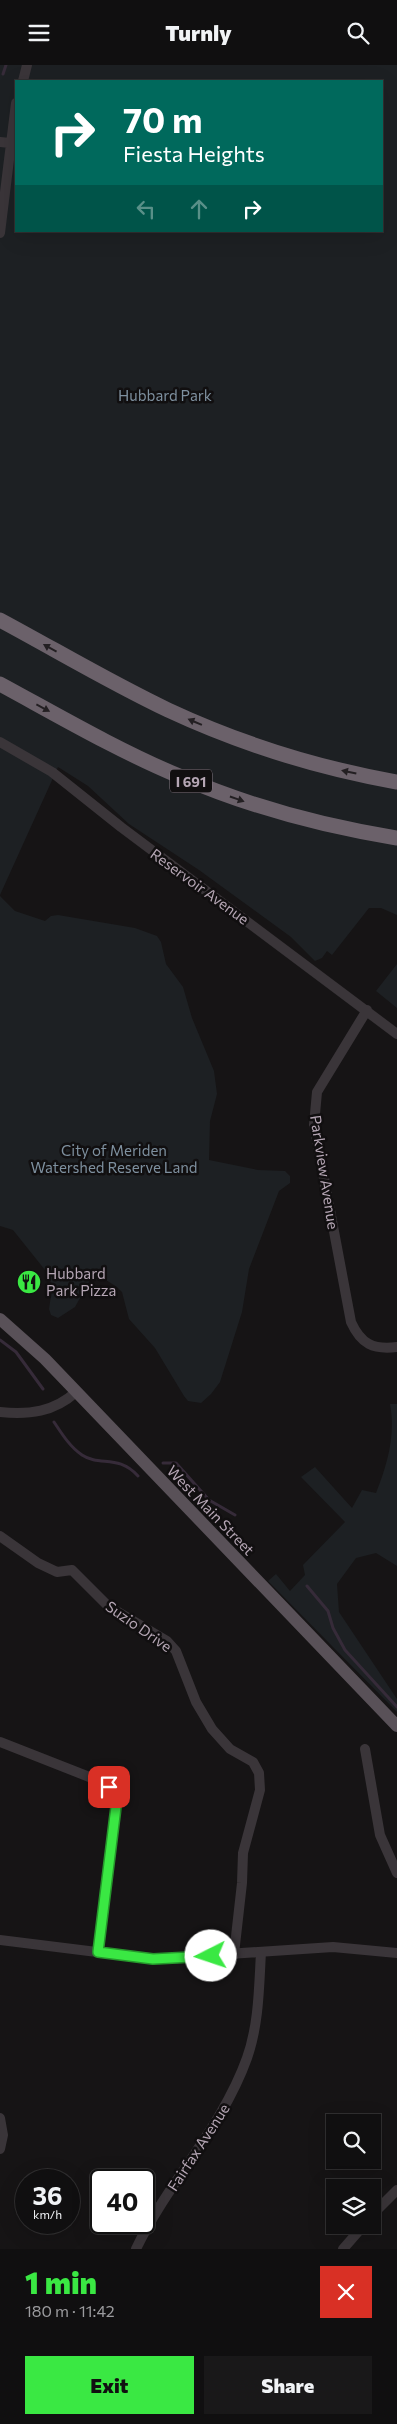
<!DOCTYPE html>
<html lang="en">
<head>
<meta charset="utf-8">
<style>
	:root { --surface:#100f10; --page:#191819; --text:#f1f3f6; --muted:#9c9c9f; --line:#302f30; --accent:#3ae843 }
	body { margin:0; font-family:Commissioner,sans-serif; background:var(--page); color:var(--text); height:100vh; display:flex; flex-direction:column; font-size:19px; white-space:nowrap }
	* { box-sizing:border-box; margin:0 }
	p { font-size:16px; color:var(--muted) }
	.icon { flex:none; width:28px; height:28px; fill:none; stroke:currentColor; stroke-width:2; stroke-linecap:round; stroke-linejoin:round }
	.map { position:relative; height:2184px; overflow:hidden }
	.panel { display:flex; flex-direction:column; background:var(--surface); flex:1 }
	.panel>* { flex:none }
	.banner { position:absolute; left:15px; top:15px; width:368px; height:152px; border-radius:0px; box-shadow:0 5px 20px #0002,0 0 0 1px var(--line); background:#00695c; color:#fff; overflow:hidden }
	.fabs { position:absolute; left:326px; top:2049px; display:grid; gap:10px }
	.fabs a { display:grid; place-items:center; width:55px; height:55px; border-radius:0px; background:var(--surface); box-shadow:0 5px 20px #0002,0 0 0 1px var(--line); font-size:25px }
	.speed { position:absolute; left:15px; top:2104px; display:flex; gap:10px; font-size:25px; font-weight:700; text-align:center }
	.speed>* { display:grid; place-content:center; width:65px; height:65px; border-radius:50%; background:var(--surface); box-shadow:0 5px 20px #0002,0 0 0 1px var(--line); line-height:1 }
	.speed small { font-size:12px; font-weight:400 }
	.speed .limit { border:2px solid #111; border-radius:8px; background:#fff; color:#111 }
	.pin { position:absolute; display:grid; place-items:center; width:42px; height:42px; color:#fff; margin:-21px; border-radius:10px; box-shadow:0 2px 8px #0006 }
	.me { position:absolute; width:55px; margin:-28px; rotate:266deg; stroke-linejoin:round; filter:drop-shadow(0 0 4px #0008) }
	.turn { display:flex; align-items:center; gap:18px; height:105px; padding:0 25px; font-size:22px }
	.turn .icon { width:65px; height:65px; stroke-width:2.5 }
	.turn b { display:block; font-size:35px; line-height:42px }
	.lanes { display:flex; align-items:center; height:48px; padding:0 25px; background:#0003; justify-content:center; gap:25px; direction:ltr }
	.lanes .off { opacity:.35 }
	.round { display:grid; place-items:center; flex:none; width:52px; height:52px; border-radius:0px; background:var(--page) }
	.overview { display:flex; align-items:center; justify-content:space-between; height:85px; padding:0 25px }
	h1 { font-size:30px; font-weight:800; line-height:38px; color:var(--accent) }
	.button { display:flex; gap:10px; margin-top:auto; padding:10px 25px }
	.button a { flex:1; height:58px; border-radius:0px; background:var(--accent); color:#111; font-size:20px; font-weight:800; line-height:58px; text-align:center }
	.button a+a { background:var(--page); color:var(--text) }
	header { display:flex; justify-content:space-between; align-items:center; height:65px; padding:0 25px; background:var(--surface); font-size:22px; font-weight:800 }
	.map>svg:first-child { display:block }
	.green { fill:#1d2023; fill-rule:evenodd }
	.lines { fill:none; stroke-linecap:round; stroke-linejoin:round }
	.stream { stroke:#362b39; stroke-width:3 }
	.minor { stroke:#3a3539; stroke-width:10 }
	.major { stroke:#595158; stroke-width:12 }
	.highway { stroke:#6b616a; stroke-width:15 }
	.oneway { fill:#231f22 }
	.route-casing { stroke:#26972c; stroke-width:12 }
	.route { stroke:#3ae843; stroke-width:9 }
	.labels { text-anchor:middle; dominant-baseline:central; stroke-width:5; stroke-linejoin:round; paint-order:stroke }
	.shield { fill:#110f10; stroke:#847983; stroke-width:1 }
	.shield-label { font-size:14px; font-weight:bold; fill:#b5a6b4 }
	.park-label { font-size:15px; fill:#7e909f; stroke:#110f10 }
	.street-label { font-size:15px; fill:#b5a6b4; stroke:#110f10 }
	.poi-label { font-size:15px; fill:#b5a6b4; stroke:#110f10; text-anchor:start }
</style>
</head>
<body>
<header><svg class="icon" aria-label="menu" viewBox="0 0 24 24"><path d="M4 6h16M4 12h16M4 18h16"/></svg>Turnly<svg class="icon" aria-label="search" viewBox="0 0 24 24"><circle cx="10" cy="10" r="6"/><path d="M15 15l6 6"/></svg></header>
<div class="map">
<svg width="397" height="2184" viewBox="0 0 397 2184">
	<rect width="100%" height="100%" fill="#161415"/>
	<!-- green -->
	<path class="green" d="M0,0H397V850L381,843H369L332,890L327,886L322,893L315,896L291,872L199,805L129,759L88,721L58,702L0,830ZM16,16H381V166H16Z
		M0,831L15,846L45,856L51,851L58,850L135,863L157,871L161,877L166,899L183,922L192,953L214,1006L217,1029L210,1056L209,1095L258,1105L285,1106L290,1111V1118L279,1126L249,1204L242,1247L220,1317L211,1329L201,1338L188,1336L184,1331L155,1283L129,1254L122,1227L117,1222L106,1215H90L75,1242L58,1253L51,1250L49,1244L52,1224L49,1210L13,1165L0,1161Z
		M397,899V943L376,926Z
		M390,1339H397V1501L376,1488L356,1493L337,1519L339,1547L397,1634V1647L268,1516L276,1509L290,1526L305,1510L303,1500L345,1457L301,1412L315,1402L352,1443L362,1425L376,1428C387,1400 396,1370 390,1339Z"/>
	<g class="lines">
		<!-- stream -->
		<path class="stream" d="M3,9L6,0
			M0,1275L16,1287L43,1324
			M54,1357C62,1369 70,1382 82,1390C100,1402 118,1389 138,1411
			M163,1398H176L209,1435L235,1450
			M307,1521L328,1546L333,1563L345,1585L397,1642"/>
		<!-- minor -->
		<path class="minor" d="M23,16L27,0
			M0,77L10,78
			M0,168L16,38
			M0,677L52,707L121,762L397,969
			M367,945L317,1027L314,1060L351,1257C361,1279 373,1285 397,1282
			M0,1347C29,1350 54,1347 76,1327
			M0,1471L38,1498L57,1507L72,1505L108,1541L167,1576L176,1586L196,1637L212,1664L230,1684L253,1697L259,1708L260,1725L243,1788L242,1818L234,1889
			M0,1677L102,1717L113,1728L116,1742L98,1887
			M365,1684L380,1770L397,1808
			M0,1875L153,1894L333,1882L397,1888
			M0,2053L3,2070L0,2084
			M372,2150L397,2125
			M136,2184C168,2117 222,2063 247,1993C259,1959 259,1922 261,1887
			M343,2184L364,2160"/>
		<!-- major -->
		<path class="major" d="M0,1254L45,1294L397,1661"/>
		<!-- highway -->
		<path class="highway" d="M0,555C56,585 111,618 168,645C241,679 318,703 397,717
			M0,619C59,651 117,685 179,711C248,741 322,761 397,773"/>
	</g>
	<!-- one-way arrows -->
	<defs><path id="oneway-solid" d="M-6-.8H1V-3.2L6.5 0L1 3.2V.8H-6Z" transform="scale(1.25)"/></defs>
	<g class="oneway">
		<use href="#oneway-solid" transform="translate(50 583) rotate(-151)"/>
		<use href="#oneway-solid" transform="translate(43 643) rotate(28)"/>
		<use href="#oneway-solid" transform="translate(195 657) rotate(-157)"/>
		<use href="#oneway-solid" transform="translate(349 707) rotate(-168)"/>
		<use href="#oneway-solid" transform="translate(237 734) rotate(19)"/>
	</g>
	<g class="lines">
		<!-- route casing -->
		<g class="route-casing">
			<path id="route" d="M109,1722L113,1728L116,1742L98,1887L153,1894L211,1891"/>
		</g>
		<!-- route -->
		<use href="#route" class="route"/>
	</g>
	<!-- icons -->
	<defs>
		<g id="restaurant-disc" transform="scale(1.25)"><circle r="9.5" fill="#3ae843" stroke="#110f10"/><path d="M-5-6h1v4h1v-4h1v4h1v-4h1v5L-1.5 .5V6h-2V.5L-5-1ZM5-6V6H3V1.5H1.5Q1.5-4 5-6Z" fill="#111"/></g>
	</defs>
	<g fill-rule="evenodd">
		<use href="#restaurant-disc" x="29" y="1217"/>
	</g>
	<g class="labels">
		<!-- shield labels -->
		<rect class="shield" x="170" y="704.5" width="42" height="23" rx="4"/>
		<g class="shield-label">
			<text x="191" y="716">I 691</text>
		</g>
		<!-- park labels -->
		<g class="park-label">
			<text x="165" y="330">Hubbard Park</text>
			<text x="114" y="1085">City of Meriden<tspan x="114" dy="17">Watershed Reserve Land</tspan></text>
		</g>
		<!-- street labels -->
		<g class="street-label">
			<text transform="translate(200 821) rotate(36)">Reservoir Avenue</text>
			<text transform="translate(325 1107) rotate(81)">Parkview Avenue</text>
			<text transform="translate(211 1445) rotate(46)">West Main Street</text>
			<text transform="translate(139 1561) rotate(35)">Suzio Drive</text>
			<text transform="translate(198 2082) rotate(-57)">Fairfax Avenue</text>
		</g>
		<!-- poi labels -->
		<g class="poi-label">
			<text x="46" y="1208">Hubbard<tspan x="46" dy="17">Park Pizza</tspan></text>
		</g>
	</g>
</svg>
<div class="fabs">
<a><svg class="icon" aria-label="search" viewBox="0 0 24 24"><circle cx="10" cy="10" r="6"/><path d="M15 15l6 6"/></svg></a>
<a><svg class="icon" aria-label="layers" viewBox="0 0 24 24"><path d="M12 4l9 5-9 5-9-5zM3 14l9 5 9-5"/></svg></a>
</div>
<div class="speed"><div>36<small>km/h</small></div><div class="limit">40</div></div>
<div class="pin" style="left:109px;top:1722px;background:#d93025"><svg class="icon" aria-label="arrive" viewBox="0 0 24 24"><path d="M6 21V4h12l-3 4 3 4H6"/></svg></div>
<svg class="me" style="left:211px;top:1891px" viewBox="-20 -20 40 40"><circle r="19" fill="#fff"/><path d="M0-13L10 11 0 6-10 11z" fill="#3ae843"/></svg>
<div class="banner">
<div class="turn"><svg class="icon" aria-label="right" viewBox="0 0 24 24"><path d="M7 20v-9h11M14 6l5 5-5 5"/></svg><div><b>70 m</b>Fiesta Heights</div></div>
<div class="lanes"><svg class="icon off" aria-label="left" viewBox="0 0 24 24"><path d="M17 20v-9H6M10 6l-5 5 5 5"/></svg><svg class="icon off" aria-label="ahead" viewBox="0 0 24 24"><path d="M12 20V5M6 11l6-6 6 6"/></svg><svg class="icon" aria-label="right" viewBox="0 0 24 24"><path d="M7 20v-9h11M14 6l5 5-5 5"/></svg></div>
</div>
</div>
<section class="panel">
<div class="overview"><div><h1>1 min</h1><p>180 m · 11:42</p></div><a class="round" style="background:#d93025;color:#fff"><svg class="icon" aria-label="close" viewBox="0 0 24 24"><path d="M6 6l12 12M18 6L6 18"/></svg></a></div>
<div class="button"><a>Exit</a><a>Share</a></div>
</section>
</body>
</html>
